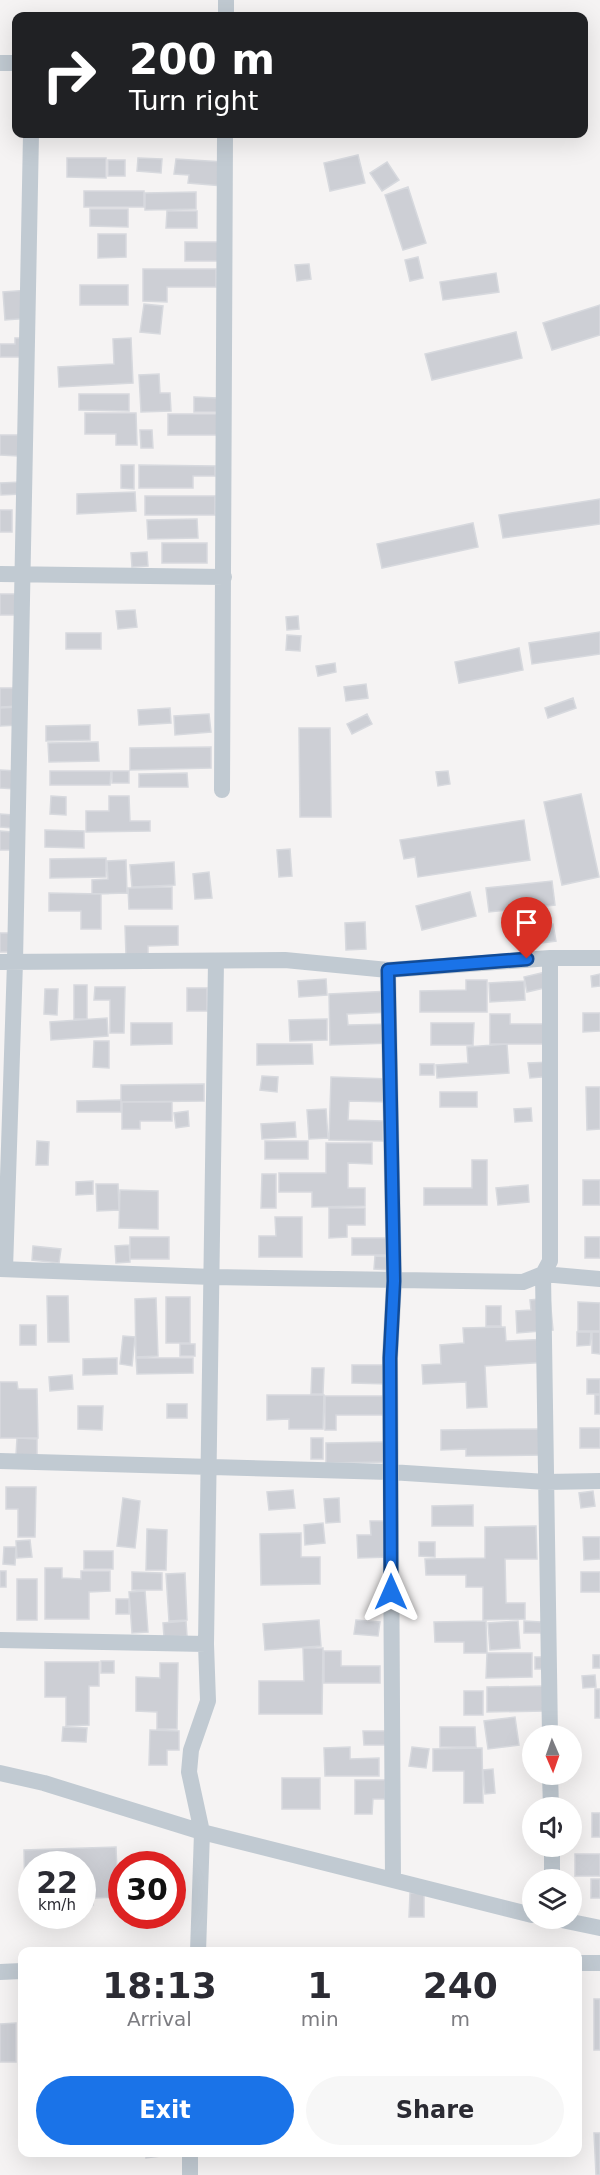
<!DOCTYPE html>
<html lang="en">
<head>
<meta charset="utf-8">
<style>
	:root { --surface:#fff; --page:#f7f7f7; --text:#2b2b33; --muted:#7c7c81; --accent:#1a73e8 }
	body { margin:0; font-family:"DejaVu Sans",sans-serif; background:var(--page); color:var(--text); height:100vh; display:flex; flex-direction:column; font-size:22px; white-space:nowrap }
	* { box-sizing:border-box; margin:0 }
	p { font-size:20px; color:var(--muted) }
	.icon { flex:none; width:33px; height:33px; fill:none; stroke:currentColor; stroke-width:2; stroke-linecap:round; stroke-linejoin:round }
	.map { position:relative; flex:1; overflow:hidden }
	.drawer { position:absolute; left:18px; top:1947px; width:564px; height:210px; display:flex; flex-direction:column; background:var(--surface); border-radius:12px; box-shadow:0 6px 24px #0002 }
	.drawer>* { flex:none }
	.hud { position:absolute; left:12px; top:12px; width:576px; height:126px; border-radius:12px; box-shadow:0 6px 24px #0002; background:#202124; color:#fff; overflow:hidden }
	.needle { width:39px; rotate:178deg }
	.controls { position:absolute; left:522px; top:1725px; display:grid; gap:12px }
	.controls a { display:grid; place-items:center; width:60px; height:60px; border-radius:50%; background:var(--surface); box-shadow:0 6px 24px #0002; font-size:30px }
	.speed { position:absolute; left:18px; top:1851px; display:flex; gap:12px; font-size:30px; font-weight:700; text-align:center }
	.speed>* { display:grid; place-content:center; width:78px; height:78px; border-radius:50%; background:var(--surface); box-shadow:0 6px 24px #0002; line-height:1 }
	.speed small { font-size:15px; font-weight:400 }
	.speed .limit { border:9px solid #d22; background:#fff; color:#111 }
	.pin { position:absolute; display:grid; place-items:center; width:51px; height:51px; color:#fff; margin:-62px -26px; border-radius:50% 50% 50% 0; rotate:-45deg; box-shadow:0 0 6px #0007 }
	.pin .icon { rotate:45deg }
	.me { position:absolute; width:66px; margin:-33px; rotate:0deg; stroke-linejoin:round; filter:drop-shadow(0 0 4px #0008) }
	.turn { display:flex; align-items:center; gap:21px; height:126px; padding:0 18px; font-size:27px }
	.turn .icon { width:78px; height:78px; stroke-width:2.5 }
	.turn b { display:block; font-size:42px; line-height:51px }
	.eta { display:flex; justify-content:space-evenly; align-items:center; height:102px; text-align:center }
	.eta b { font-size:36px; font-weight:800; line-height:42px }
	.cta { display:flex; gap:12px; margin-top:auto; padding:12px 18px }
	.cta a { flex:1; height:69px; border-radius:36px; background:var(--accent); color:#fff; font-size:24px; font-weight:800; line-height:69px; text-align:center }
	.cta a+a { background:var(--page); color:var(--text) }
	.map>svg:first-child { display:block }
	.building { fill:#cdcfd5; stroke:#d7d9de; stroke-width:1.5 }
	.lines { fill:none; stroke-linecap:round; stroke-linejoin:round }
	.minor { stroke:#c1cad2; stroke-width:16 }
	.route-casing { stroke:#114b97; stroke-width:15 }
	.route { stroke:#1a73e8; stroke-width:10 }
</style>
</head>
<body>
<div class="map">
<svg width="600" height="2175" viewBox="0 0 600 2175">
	<rect width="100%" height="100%" fill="#f5f3f3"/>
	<!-- building -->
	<path class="building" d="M358,155L365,183L330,191L324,163Z
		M67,158H106V178L67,177Z
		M138,158L162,159L161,173L137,171Z
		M176,159L224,162L223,186L188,183L189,175L174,174Z
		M108,160H125V176H108Z
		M387,162L399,180L382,191L370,173Z
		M408,187L426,243L403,250L385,195Z
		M84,191H144V207H84Z
		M196,192V209L145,210V193Z
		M90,209H128V227L90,226Z
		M167,211H197V228H166Z
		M98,234H126V257L98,258Z
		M185,242H219V261H185Z
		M418,257L423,278L410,281L405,260Z
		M309,264L311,279L297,281L295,265Z
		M143,269H216V287H167V302L143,301Z
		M496,273L499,292L443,300L440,282Z
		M80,285H128V305H80Z
		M29,290L32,318L5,320L3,292Z
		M144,304L163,306L160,334L140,332Z
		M600,305V335L552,350L543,323Z
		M516,332L522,358L432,380L425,354Z
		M15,338H26V357H0V344H15Z
		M131,338L133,383L59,387L58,367L114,364L113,339Z
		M159,374L160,393H170L171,411L141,412L139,375Z
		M79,394H129V411L79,410Z
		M194,397L218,398V412H194Z
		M85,413H136L137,445H116V434H85Z
		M168,414H219V435H168Z
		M140,430H152L153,448H141Z
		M0,435H18V456L0,455Z
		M121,465H134V489L121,488Z
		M139,465L215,466V476H193V488H139Z
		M21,482L22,494L1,495L0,483Z
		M135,492L136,511L77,514V494Z
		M145,496H215V515H145Z
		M600,499V524L503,538L499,515Z
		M0,510H12V532H0Z
		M197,519L198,538L148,539L147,520Z
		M473,523L478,547L382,568L377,544Z
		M162,543H207V563H162Z
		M147,552L148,566L132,567L131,553Z
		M0,594H16V615H0Z
		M135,610L137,627L118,629L116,611Z
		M298,616L299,629L287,630L286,617Z
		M600,632V654L532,664L529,643Z
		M66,633H101V649H66Z
		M287,635L301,636L300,651L286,650Z
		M519,648L523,670L459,683L455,662Z
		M335,663L336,672L318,676L316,666Z
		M366,684L368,698L346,701L344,687Z
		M0,688H19L20,706L0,707Z
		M573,698L576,708L548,718L545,708Z
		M19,707V725L0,726V708Z
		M170,708L171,723L139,725L138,710Z
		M209,714L211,732L175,735L174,716Z
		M367,714L372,724L352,734L347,724Z
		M90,725V740L46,741V726Z
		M299,728H330L331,817H300Z
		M98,742L99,761L49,762L48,743Z
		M211,747V768L130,770V748Z
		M0,770L18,771L16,789L0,788Z
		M50,771H111L110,785H50Z
		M112,771H129V783H112Z
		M448,771L450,784L438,786L436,772Z
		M187,773L188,787H139V774Z
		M581,794L599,877L562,885L544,802Z
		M51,796L66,797V815L50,814Z
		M109,796H129L130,821H150V831L86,832V811H109Z
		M0,814L13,815V828L0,827Z
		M524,820L530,860L418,877L415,857L404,859L400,840Z
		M45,830L84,831V848L45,847Z
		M0,831L12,832L11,850H0Z
		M290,849L292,876L279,877L277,850Z
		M106,858V877L50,878V859Z
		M126,860L127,893L92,894V880L108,879L107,861Z
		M174,862L175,885L132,887L130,865Z
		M209,872L212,898L195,899L193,874Z
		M552,881L555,905L489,912L486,888Z
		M172,887V909H129L128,888Z
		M470,892L476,916L422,930L416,906Z
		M49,893L101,894V929H81V911H49Z
		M365,922L366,949L346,950L345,923Z
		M553,924L556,941L526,945L524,928Z
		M125,926H178V945L148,946V956H126Z
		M0,933H14V952H0Z
		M550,971L553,986L527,992L524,977Z
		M600,974V986L592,987L591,976Z
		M326,979L327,995L299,997L298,981Z
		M466,980H487V1012H420V991L466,990Z
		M524,981L525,1000L490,1002L489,983Z
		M74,985H87V1019H74Z
		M95,987H125L124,1033H110V1000H94Z
		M187,988H207V1011H187Z
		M45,989H58L57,1015L44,1014Z
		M391,991L392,1012L347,1014L348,1025L393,1024V1043L330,1045L329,994Z
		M583,1013H600V1031L583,1032Z
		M490,1014H510V1024H543V1044H490Z
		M107,1018L108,1036L51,1040L50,1022Z
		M327,1019V1040L290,1041L289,1020Z
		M131,1023H172V1044L131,1045Z
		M431,1023H474L473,1045H431Z
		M94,1041H109V1068L93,1067Z
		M257,1044H312L313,1064L257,1065Z
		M507,1044L509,1073L437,1078L436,1065L468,1063L467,1047Z
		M553,1062L554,1076L530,1078L528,1063Z
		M420,1064H434V1075H420Z
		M262,1076L278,1077L277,1092L260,1090Z
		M331,1077L391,1079V1102L349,1101L348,1120L383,1121V1141L329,1140Z
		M204,1084V1101L121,1102V1085Z
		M586,1087H600V1129L587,1130Z
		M440,1092H477V1107H440Z
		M121,1100V1112H77V1101Z
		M122,1102H172V1121H140V1129H122Z
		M531,1108L532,1121L515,1122L514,1109Z
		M326,1109L328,1138L309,1139L307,1110Z
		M188,1111L189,1126L176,1128L174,1113Z
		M295,1122L296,1137L262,1139L261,1124Z
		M37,1141L49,1142L48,1165H36Z
		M265,1141H308V1159H265Z
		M326,1143H372V1164L348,1163V1188H365V1206L312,1207V1192H279V1173H326Z
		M472,1160H487V1205H424V1188H472Z
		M262,1174H276V1208H261Z
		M583,1180H600V1205H583Z
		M93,1181V1194L76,1195V1182Z
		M96,1184H118L119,1210L97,1211Z
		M528,1185L529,1202L498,1205L496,1188Z
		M120,1190L158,1191V1229L119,1228Z
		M329,1208H365V1225H347V1237L329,1238Z
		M275,1217H302V1257H259V1236H276Z
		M130,1237H169V1259H130Z
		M585,1237H600V1258H585Z
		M352,1238H388V1255H352Z
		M129,1245L130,1262L116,1263L115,1246Z
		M33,1246L61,1249L59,1263L32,1260Z
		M375,1256L391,1257L390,1270L374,1269Z
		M47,1296H68L69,1342H48Z
		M166,1297H190V1343H166Z
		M156,1298L158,1356L136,1357L135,1299Z
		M550,1298L553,1330L517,1333L516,1311L531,1310L530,1300Z
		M578,1302L600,1303V1331H578Z
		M486,1306H501V1326H486Z
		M20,1325H36V1345H20Z
		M505,1327L506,1341L549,1339L550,1362L485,1366L487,1407L467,1408L466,1382L423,1384L422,1365L441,1364L440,1345L464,1343L463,1328Z
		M577,1332H591L590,1345L577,1346Z
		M592,1332H600V1354L592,1353Z
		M123,1336L135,1337L132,1366L120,1364Z
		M180,1344H195V1356H180Z
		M117,1358V1374L83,1375V1359Z
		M136,1358H193V1373L137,1374Z
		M352,1365H388V1384L352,1383Z
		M312,1368H324L323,1394H311Z
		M72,1375L73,1389L50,1391L49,1377Z
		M587,1379H600V1394H587Z
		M0,1382H17L18,1389H37L38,1438H0Z
		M267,1395H324L323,1429H289V1419L267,1420Z
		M595,1395H600V1414H595Z
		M325,1396H388V1415H336V1430H325Z
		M167,1404H187V1418H167Z
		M78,1406H103L102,1430L78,1429Z
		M580,1428H600V1448H580Z
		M545,1429V1455L466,1456V1449L441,1450V1430Z
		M17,1438L37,1439V1455H16Z
		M311,1438H323V1459H311Z
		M388,1442V1462L326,1463V1443Z
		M6,1487H36L35,1537H18V1509H6Z
		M293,1490L295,1508L269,1510L267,1492Z
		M593,1491L595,1506L581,1508L579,1493Z
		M123,1498L140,1501L135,1548L117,1546Z
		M339,1498L340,1522L326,1523L324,1499Z
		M473,1505V1526H432V1506Z
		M370,1521H390L391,1557L358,1558L357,1535H371Z
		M323,1523L325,1543L305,1545L304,1525Z
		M536,1526L537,1559H505L506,1603H525V1619L483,1620V1587H466V1575H426L425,1559L485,1558V1527Z
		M147,1529L167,1530L166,1570H146Z
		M301,1533V1557H320V1584L261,1585L260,1534Z
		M583,1537H600V1559L584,1560Z
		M30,1540L32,1557L17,1558L16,1541Z
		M419,1542H435V1557L419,1556Z
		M4,1547H16L15,1565L3,1564Z
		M84,1551H113V1569H84Z
		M45,1568H62V1578L81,1579V1571H110V1591L89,1592V1619H45Z
		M0,1571H6V1587H0Z
		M132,1572L162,1573V1590H132Z
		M581,1572H600V1592H581Z
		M185,1573L187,1620L169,1621L166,1574Z
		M17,1579H37V1620H17Z
		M145,1591L148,1632L132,1633L129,1592Z
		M116,1599H129V1614H116Z
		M319,1620L321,1646L265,1650L263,1624Z
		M356,1620L380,1622L378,1636L354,1634Z
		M186,1621L187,1636L164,1637L163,1623Z
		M486,1621L487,1653H464V1642H435L434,1622Z
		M518,1621L520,1648L490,1650L488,1623Z
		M524,1621L541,1622V1633H524Z
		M303,1648H323L322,1714H259V1681H304Z
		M324,1651H341V1666H380V1683H324Z
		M487,1653H532V1677L486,1678Z
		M593,1655H600V1668H593Z
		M535,1657H547V1669H535Z
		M101,1661H114V1673H101Z
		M45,1662H99V1686H89V1725L66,1726V1697H45Z
		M160,1663H178L177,1729H157V1712L136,1711V1677L160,1678Z
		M595,1675L596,1687L583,1688L582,1676Z
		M546,1686V1711L487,1712V1687Z
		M595,1689H600V1718H595Z
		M464,1691H483V1715H464Z
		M515,1717L519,1745L488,1749L484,1721Z
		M63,1727L87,1728L86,1742L62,1741Z
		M440,1727H475L476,1747H440Z
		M150,1730L179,1731V1750H167V1765H149Z
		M363,1731H386V1745H364Z
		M350,1747V1759L379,1758V1776H325L324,1748Z
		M412,1747L429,1749L426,1768L409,1766Z
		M482,1748L483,1803H464V1771H433V1749Z
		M493,1769L495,1793L485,1794L483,1770Z
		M282,1778H320V1809H282Z
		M355,1780H385V1799H373L372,1814H355Z
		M592,1813H600V1837H592Z
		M116,1847L118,1897L93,1898V1905H82V1864H32V1898H25L24,1850Z
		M575,1854H600V1876H575Z
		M591,1879H600V1898H591Z
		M410,1893H424V1917H409Z
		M46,1916H61V1924L47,1925Z
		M594,1999H600V2050H594Z
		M16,2023V2062H0V2024Z
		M594,2133H600V2175H596Z
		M146,2152H168V2155L146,2158Z"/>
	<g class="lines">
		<!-- minor -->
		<path class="minor" d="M226,16V0
			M0,63H16
			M0,574L224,577
			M222,790L225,134
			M550,958V1261L543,1274L550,1736
			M0,962L285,960L388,970L550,958H600
			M388,970L394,1281L390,1358L393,1880
			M0,1269L212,1277L523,1282L543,1274L600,1279
			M5,1269L15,962L31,134
			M0,1461L390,1472L546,1482L600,1481
			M0,1640L206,1644
			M0,1773L44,1783L202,1832L532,1915
			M550,1774L551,1808
			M552,1846V1880
			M552,1918L600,1928
			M198,1952L202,1832L189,1772L191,1750L208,1701L206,1644L216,961
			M578,1963H600
			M0,1972L22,1971
			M190,2175V2152"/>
	</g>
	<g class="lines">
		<!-- route casing -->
		<g class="route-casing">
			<path id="route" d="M391,1592L390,1358L394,1281L388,970L527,959"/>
		</g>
		<!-- route -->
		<use href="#route" class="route"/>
	</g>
</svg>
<div class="controls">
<a><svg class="needle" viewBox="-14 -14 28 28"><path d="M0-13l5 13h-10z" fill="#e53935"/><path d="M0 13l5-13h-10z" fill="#7c7c81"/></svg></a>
<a><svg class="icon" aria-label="sound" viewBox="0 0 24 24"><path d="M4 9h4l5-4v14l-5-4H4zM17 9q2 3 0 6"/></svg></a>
<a><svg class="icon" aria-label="layers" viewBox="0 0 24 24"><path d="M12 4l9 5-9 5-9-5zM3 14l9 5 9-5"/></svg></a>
</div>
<div class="speed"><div>22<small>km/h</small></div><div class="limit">30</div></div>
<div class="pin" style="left:527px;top:959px;background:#d93025"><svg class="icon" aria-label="arrive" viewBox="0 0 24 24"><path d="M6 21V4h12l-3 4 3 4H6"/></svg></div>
<svg class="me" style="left:391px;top:1592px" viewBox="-20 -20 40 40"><path d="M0-17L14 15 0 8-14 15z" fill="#1a73e8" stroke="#fff" stroke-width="4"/></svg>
<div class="hud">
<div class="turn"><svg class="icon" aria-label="right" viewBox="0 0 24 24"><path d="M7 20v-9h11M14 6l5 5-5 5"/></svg><div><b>200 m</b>Turn right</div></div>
</div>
<section class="drawer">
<div class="eta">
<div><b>18:13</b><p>Arrival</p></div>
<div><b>1</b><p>min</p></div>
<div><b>240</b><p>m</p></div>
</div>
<div class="cta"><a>Exit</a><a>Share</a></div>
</section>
</div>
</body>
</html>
